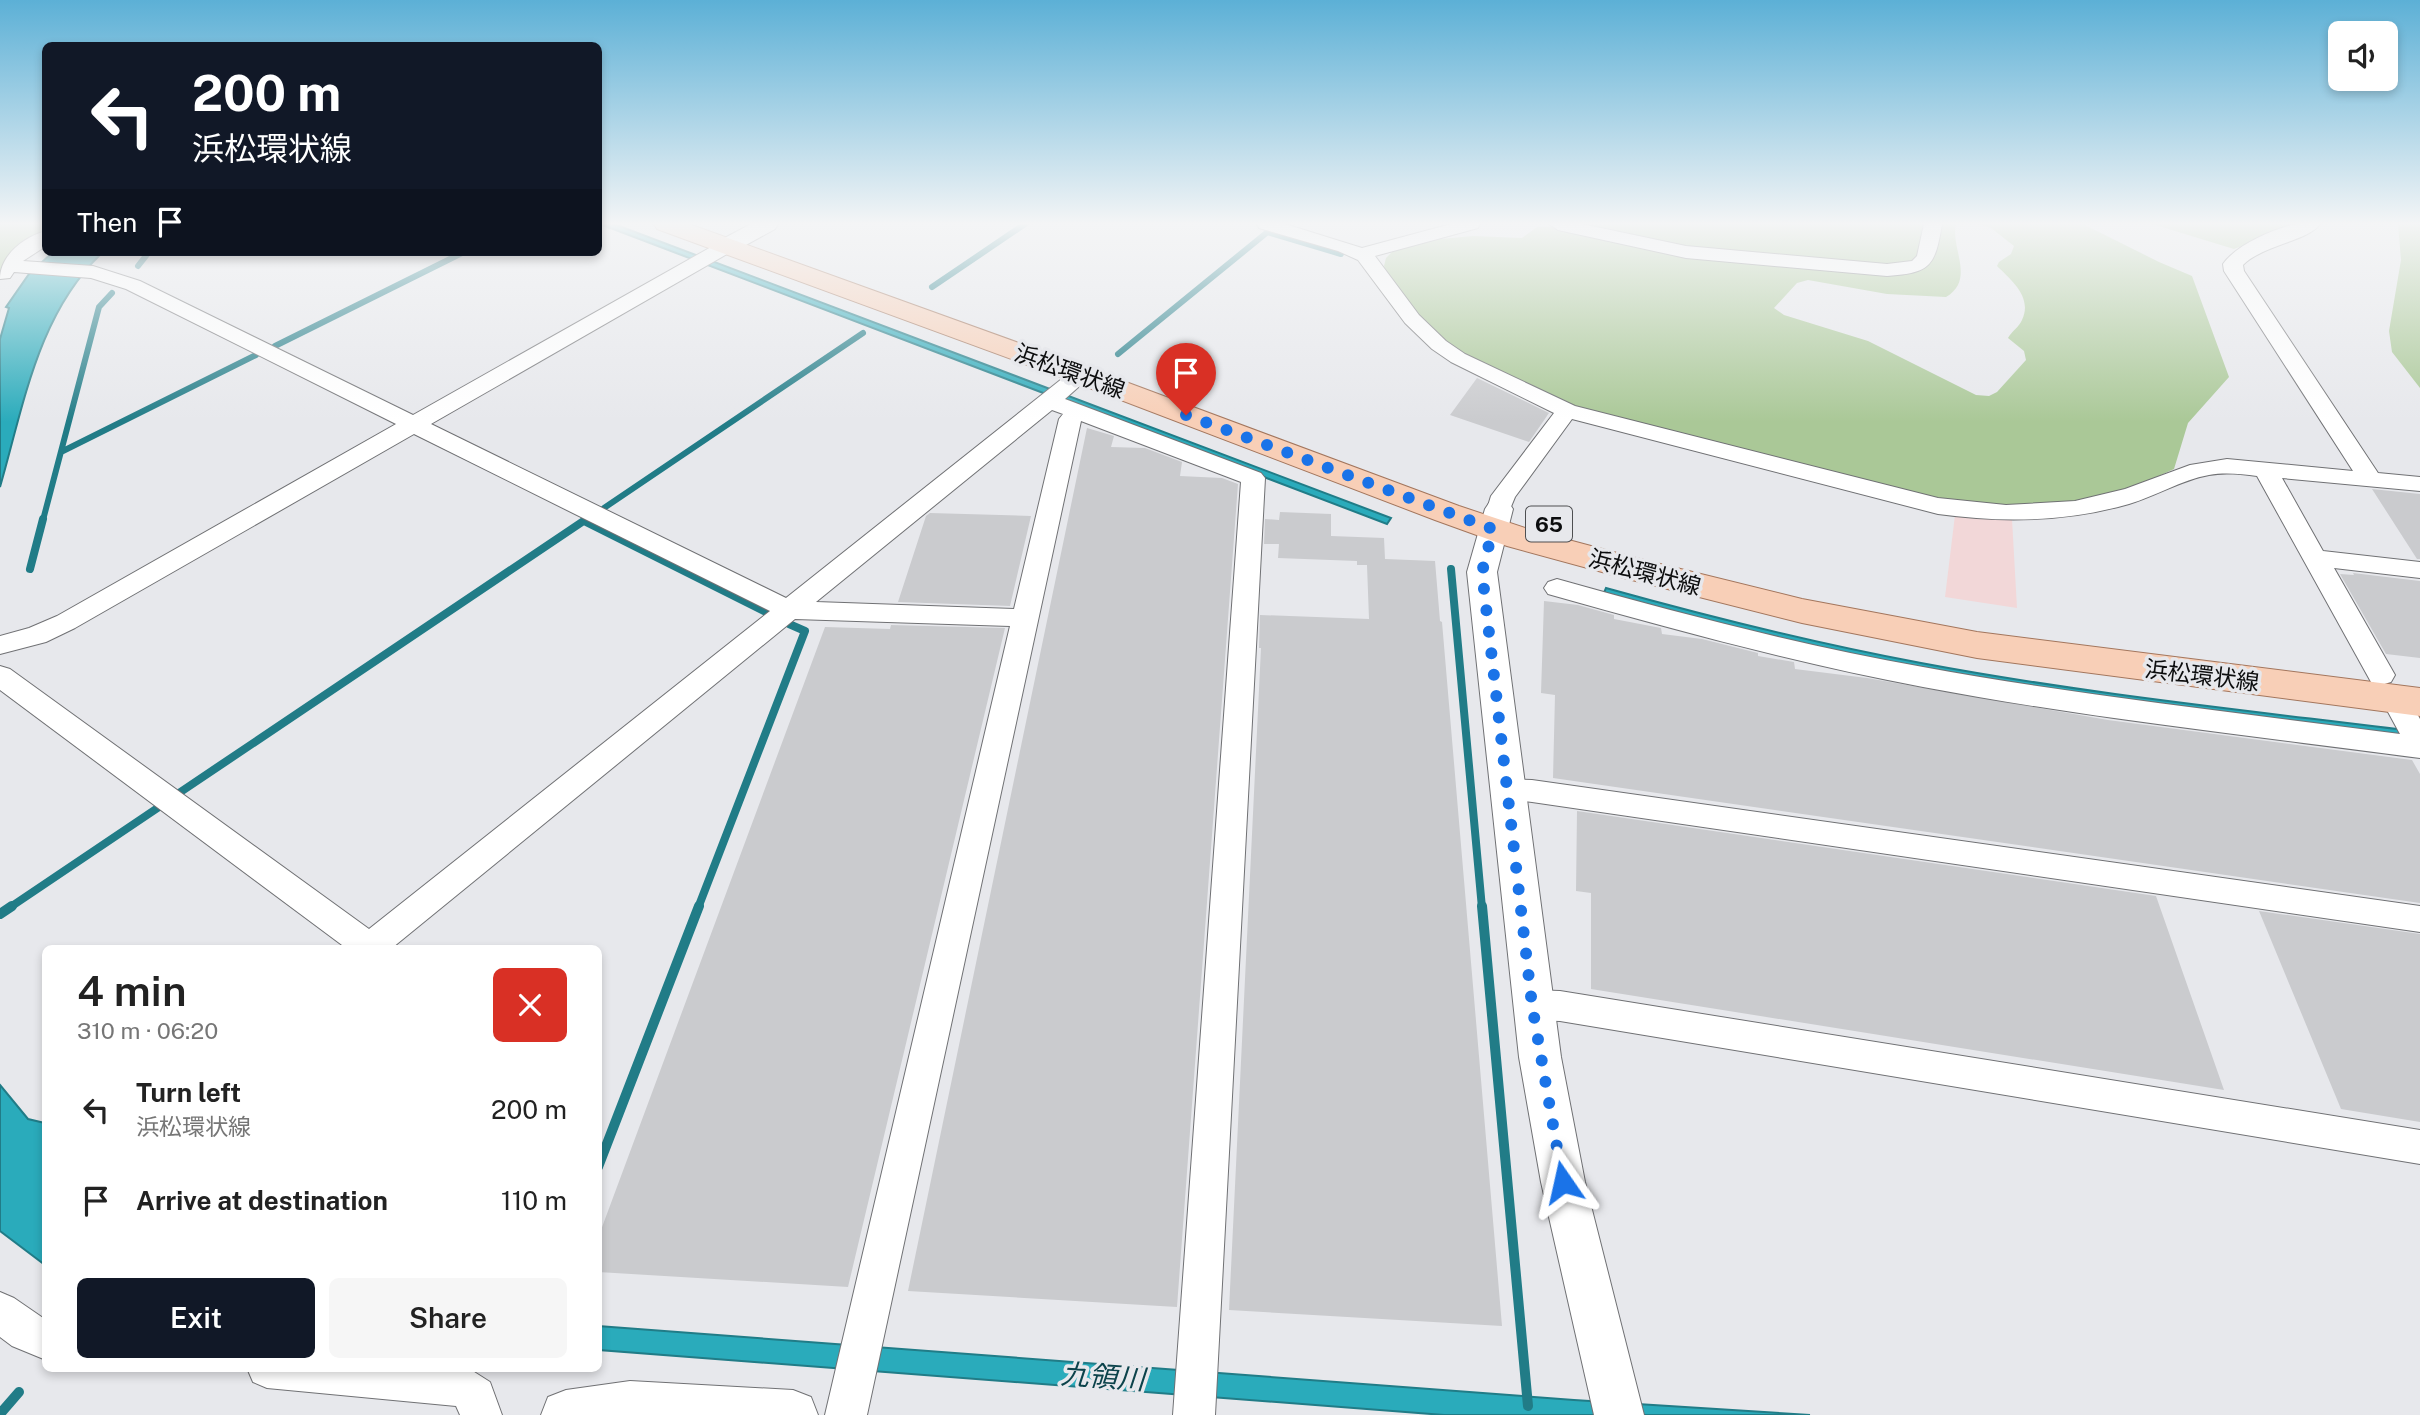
<!DOCTYPE html>
<html lang="en">
<head>
<meta charset="utf-8">
<style>
	:root { --surface:#fff; --page:#f6f6f6; --text:#222; --muted:#767676; --accent:#111827 }
	body { margin:0; font-family:"Public Sans","Noto Sans JP",sans-serif; background:var(--page); color:var(--text); height:100vh; display:flex; flex-direction:column; font-size:26px; white-space:nowrap }
	* { box-sizing:border-box; margin:0 }
	p { font-size:23px; color:var(--muted) }
	.icon { flex:none; width:38px; height:38px; fill:none; stroke:currentColor; stroke-width:2; stroke-linecap:round; stroke-linejoin:round }
	.map { position:relative; flex:1; overflow:hidden }
	.panel { position:absolute; left:42px; top:945px; width:560px; height:427px; display:flex; flex-direction:column; background:var(--surface); border-radius:10px; box-shadow:0 4px 10px #0003 }
	.panel>* { flex:none }
	.banner { position:absolute; left:42px; top:42px; width:560px; height:214px; border-radius:10px; box-shadow:0 4px 10px #0003; background:#111827; color:#fff; overflow:hidden }
	.fabs { position:absolute; left:2328px; top:21px; display:grid; gap:14px }
	.fabs a { display:grid; place-items:center; width:70px; height:70px; border-radius:10px; background:var(--surface); box-shadow:0 4px 10px #0003; font-size:35px }
	.pin { position:absolute; display:grid; place-items:center; width:60px; height:60px; color:#fff; margin:-72px -30px; border-radius:50% 50% 50% 0; rotate:-45deg; box-shadow:0 0 7px #0007 }
	.pin .icon { rotate:45deg }
	.me { position:absolute; width:77px; margin:-38px; rotate:349deg; stroke-linejoin:round; filter:drop-shadow(0 0 5px #0008) }
	.turn { display:flex; align-items:center; gap:24px; height:147px; padding:0 35px; font-size:32px }
	.turn .icon { width:91px; height:91px; stroke-width:2.5 }
	.turn b { display:block; font-size:49px; line-height:60px }
	.then { display:flex; align-items:center; height:66px; padding:0 35px; background:#0003; gap:14px; font-size:26px }
	.round { display:grid; place-items:center; flex:none; width:74px; height:74px; border-radius:10px; background:var(--page) }
	.head { display:flex; align-items:center; justify-content:space-between; height:119px; padding:0 35px }
	h1 { font-size:42px; font-weight:600; line-height:52px }
	.primary-button { display:flex; gap:14px; margin-top:auto; padding:14px 35px }
	.primary-button a { flex:1; height:80px; border-radius:10px; background:var(--accent); color:#fff; font-size:28px; font-weight:600; line-height:80px; text-align:center }
	.primary-button a+a { background:var(--page); color:var(--text) }
	ul { padding:0; list-style:none }
	li { display:flex; align-items:center; gap:21px; height:91px; padding:0 35px }
	li div { flex:1 }
	li b { display:block; font-size:26px }
	li em { font-style:normal }
	.map>svg:first-child { display:block }
	.industrial { fill:#f2d7d8 }
	.green { fill:#aac897 }
	.water { fill:#2aabbb; stroke:#217c87; stroke-width:2 }
	.lines { fill:none; stroke-linecap:round; stroke-linejoin:round }
	.stream-far2 { stroke:#217c87; stroke-width:6 }
	.stream-far1 { stroke:#217c87; stroke-width:8 }
	.stream { stroke:#217c87; stroke-width:10 }
	.building { fill:#cacbce }
	.minor-casing { stroke:#707174; stroke-width:2 }
	.tertiary-casing { stroke:#707174; stroke-width:2 }
	.primary-casing { stroke:#a3765d; stroke-width:2 }
	.minor { fill:#fff; fill-rule:evenodd }
	.tertiary { fill:#fff; fill-rule:evenodd }
	.primary { fill:#f8cfb7; fill-rule:evenodd }
	.route { stroke:#1a73e8; stroke-width:12; stroke-dasharray:0 21.6 }
	.labels { text-anchor:middle; dominant-baseline:central; stroke-width:7; stroke-linejoin:round; paint-order:stroke }
	.shield { fill:#e7e8ec; stroke:#4e4f51; stroke-width:2 }
	.shield-label { font-size:21px; font-weight:bold; fill:#0c0d0e }
	.street-label { font-size:23px; fill:#0c0d0e; stroke:#e7e8ec }
	.near-water-label { font-size:28px; font-style:italic; fill:#0c434b; stroke:#e7e8ec }
</style>
</head>
<body>
<div class="map">
<svg width="2420" height="1415" viewBox="0 0 2420 1415">
	<rect width="100%" height="100%" fill="#e7e8ec"/>
	<!-- industrial -->
	<path class="industrial" d="M1955,515L2012,519L2017,608L1945,597Z"/>
	<!-- green -->
	<path class="green" d="M0,224H45V235L5,263L0,271Z
		M1616,224H1956C1950,248 1976,279 1946,297L1887,294L1808,280L1797,283L1774,308L1784,315L1868,341L1976,395L1989,396L1997,392L2026,360L2024,351L2008,338C2012,331 2019,327 2022,320C2033,297 2011,280 1997,266L1999,262L2011,254L2014,246L1991,228L1977,224H2083L2159,262L2192,276L2229,377L2188,423L2174,469L2139,485L2082,501L2012,507L1937,501L1570,406L1463,355L1431,331L1390,279L1384,266L1386,258L1392,252L1430,240L1473,236L1522,238L1537,227Z
		M2152,224H2299L2234,249Z
		M2398,224H2420V388L2392,352L2389,331L2401,260Z"/>
	<!-- water -->
	<path class="water" d="M600,224H614L1391,518L1387,524Z
		M53,252H103C38,313 24,404 0,487V339L9,308L6,307L29,274Z
		M1606,588C1710,617 1814,643 1921,663C2086,694 2253,711 2420,732V740L2112,701L1860,659L1603,595Z
		M0,1085L28,1119L45,1123V1265L0,1231Z
		M598,1326L1574,1400L1810,1415H1444L599,1350Z"/>
	<g class="lines">
		<!-- stream-far2 -->
		<path class="stream-far2" d="M1267,232L1341,254
			M138,266L149,252
			M932,287L1025,224
			M275,346L464,252
			M1118,354L1270,230
			M61,452L256,355
			M604,508L863,333
			M43,520L99,307L112,293"/>
		<!-- stream-far1 -->
		<path class="stream-far1" d="M584,521L768,613
			M30,569L43,519
			M1451,569L1482,908
			M179,793L585,520
			M9,908L159,807
			M698,908L805,631L789,624"/>
		<!-- stream -->
		<path class="stream" d="M1482,906L1528,1406
			M0,914L12,906
			M598,1167L699,906
			M0,1414L19,1392"/>
	</g>
	<!-- building -->
	<path class="building" d="M1477,378L1549,413L1529,442L1450,415Z
		M1087,428L1114,436L1111,447L1145,448L1182,462L1180,476L1222,478L1238,484L1177,1307L908,1291Z
		M2372,489L2420,494V559H2417Z
		M1280,512L1331,514V536L1384,538L1385,559L1435,561L1440,621L1442,622L1502,1326L1229,1310L1261,648H1259L1260,615L1369,619L1367,565H1357V561L1278,558L1279,544H1264L1265,519L1279,520Z
		M930,513L1031,516L1010,606L898,602L926,516Z
		M2353,573L2420,581V658L2386,654L2340,574L2354,575Z
		M1544,601L1578,605L1614,615V619L1661,628L1662,634L1702,639L1758,653V656L1794,662L1795,669L1867,678L2108,720L2412,760L2420,774V903L1553,778L1555,695L1541,693Z
		M891,625L1005,628L848,1287L598,1272V1238L825,627L890,629Z
		M1577,811L2156,896L2224,1090L1591,989V893L1576,891Z
		M2259,911L2420,934V1122L2341,1109Z"/>
	<g class="lines">
		<!-- minor casing -->
		<g class="minor-casing">
			<path id="minor" d="M1257,224H1285L1362,248L1451,224H1480L1478,228L1375,256L1419,315L1446,341L1465,354L1575,406L1938,498L2006,505L2075,501L2125,489L2190,465L2227,459L2353,471L2224,271L2223,264C2236,245 2275,228 2297,224C2304,222 2313,224 2320,224C2310,240 2261,246 2243,265L2244,271L2378,473L2420,477V491L2282,478L2323,551L2420,562V578L2334,568L2395,675L2391,682L2381,685L2371,682L2257,476C2241,474 2225,472 2209,475C2181,480 2156,496 2129,504C2066,522 2003,523 1938,514L1572,419L1515,497L1508,514L1499,517L1490,514L1487,509L1491,496L1554,413L1451,362L1432,349L1405,323L1358,260L1338,251L1259,228Z
				M1549,224H1582L1686,246L1887,264L1912,261L1917,256L1924,224H1942C1935,266 1931,273 1887,276L1686,258L1558,230Z
				M46,231V246L23,261L93,266L140,281L413,415L720,242H734L737,246L734,250L431,424L786,598L1073,370H1089L1092,375L1065,399L1261,473L1265,478L1215,1415H1173L1241,482L1081,421L867,1415H825L1010,626L795,619L392,948H346L0,690V666L10,669L369,929L770,611L414,434L75,628L46,642L0,654V636L29,628L57,616L396,424L126,289L91,278L14,272L10,278L0,279C0,256 23,237 46,231ZM1052,410L1063,414L1059,419L1014,609L816,602Z
				M1557,579C1678,613 1799,645 1923,667C2081,696 2241,713 2400,734L2381,699L2385,692L2395,689L2405,692L2420,719V758C2254,736 2087,718 1923,687C1796,663 1672,629 1548,594L1544,588L1548,582Z
				M1507,779L1532,780L2420,906V932L1532,802L1497,798L1492,790L1497,782Z
				M1532,990L1560,991L2420,1130V1164L1560,1021L1532,1020L1520,1016L1515,1005L1520,994Z
				M0,1292L14,1298L46,1320V1360L12,1346L0,1337Z
				M247,1368H468L490,1382L502,1415H460L456,1406L267,1388L253,1382Z"/>
		</g>
		<!-- tertiary casing -->
		<g class="tertiary-casing">
			<path id="tertiary" d="M751,224H778L775,229L735,251H719L716,246L719,241Z
				M1499,500L1509,503L1513,509L1497,572L1561,1057L1585,1182L1644,1415H1594L1541,1182L1519,1057L1467,572L1485,509L1489,503Z
				M630,1381L793,1390L811,1397L818,1415H541L548,1397L566,1390Z"/>
		</g>
		<!-- primary casing -->
		<g class="primary-casing">
			<path id="primary" d="M654,224H689L1091,369L1459,506L1531,530L1636,558L1802,599L1977,632L2420,688V716L1977,658L1802,623L1624,578L1507,546L1435,520L1071,381L657,229Z"/>
		</g>
		<!-- minor -->
		<use href="#minor" class="minor"/>
		<!-- tertiary -->
		<use href="#tertiary" class="tertiary"/>
		<!-- primary -->
		<use href="#primary" class="primary"/>
	</g>
	<!-- sky -->
	<linearGradient id="sky" x2="0" y2="1"><stop stop-color="#5cb0d6"/><stop offset="0.53" stop-color="#f4f5f6"/><stop offset="1" stop-color="#f4f5f6" stop-opacity="0"/></linearGradient>
	<rect width="2420" height="422" fill="url(#sky)"/>
	<g class="lines">
		<!-- route -->
		<path class="route" d="M1186,415L1493,529L1482,572L1532,1005L1563,1182"/>
	</g>
	<g class="labels">
		<!-- shield labels -->
		<rect class="shield" x="1526" y="506.5" width="46" height="35" rx="5"/>
		<g class="shield-label">
			<text x="1549" y="524">65</text>
		</g>
		<!-- street labels -->
		<g class="street-label">
			<text transform="translate(1070 371) rotate(20)">浜松環状線</text>
			<text transform="translate(1645 572) rotate(15)">浜松環状線</text>
			<text transform="translate(2202 675) rotate(7)">浜松環状線</text>
		</g>
		<!-- near-water labels -->
		<g class="near-water-label">
			<text transform="translate(1103 1376) rotate(4)">九領川</text>
		</g>
	</g>
</svg>
<div class="fabs">
<a><svg class="icon" aria-label="sound" viewBox="0 0 24 24"><path d="M4 9h4l5-4v14l-5-4H4zM17 9q2 3 0 6"/></svg></a>
</div>
<div class="pin" style="left:1186px;top:415px;background:#d93025"><svg class="icon" aria-label="arrive" viewBox="0 0 24 24"><path d="M6 21V4h12l-3 4 3 4H6"/></svg></div>
<svg class="me" style="left:1563px;top:1182px" viewBox="-20 -20 40 40"><path d="M0-17L14 15 0 8-14 15z" fill="#1a73e8" stroke="#fff" stroke-width="4"/></svg>
<div class="banner">
<div class="turn"><svg class="icon" aria-label="left" viewBox="0 0 24 24"><path d="M17 20v-9H6M10 6l-5 5 5 5"/></svg><div><b>200 m</b>浜松環状線</div></div>
<div class="then">Then<svg class="icon" aria-label="arrive" viewBox="0 0 24 24"><path d="M6 21V4h12l-3 4 3 4H6"/></svg></div>
</div>
<section class="panel">
<div class="head"><div><h1>4 min</h1><p>310 m · 06:20</p></div><a class="round" style="background:#d93025;color:#fff"><svg class="icon" aria-label="close" viewBox="0 0 24 24"><path d="M6 6l12 12M18 6L6 18"/></svg></a></div>
<ul>
<li><svg class="icon" aria-label="left" viewBox="0 0 24 24"><path d="M17 20v-9H6M10 6l-5 5 5 5"/></svg><div><b>Turn left</b><p>浜松環状線</p></div><em>200 m</em></li>
<li><svg class="icon" aria-label="arrive" viewBox="0 0 24 24"><path d="M6 21V4h12l-3 4 3 4H6"/></svg><div><b>Arrive at destination</b></div><em>110 m</em></li>
</ul>
<div class="primary-button"><a>Exit</a><a>Share</a></div>
</section>
</div>
</body>
</html>
